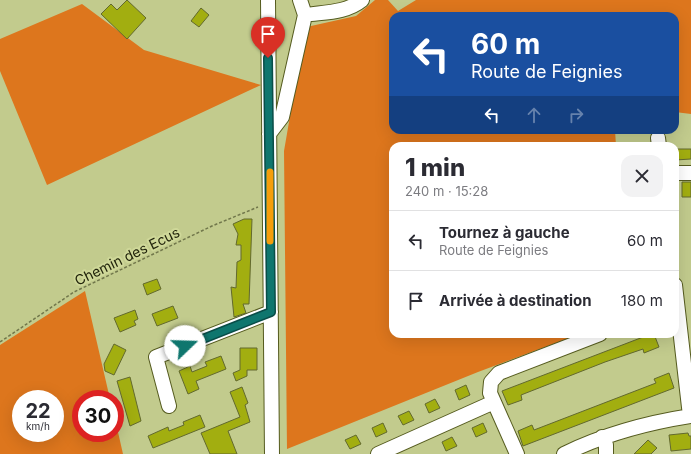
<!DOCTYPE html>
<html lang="fr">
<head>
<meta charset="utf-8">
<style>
	:root { --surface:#fff; --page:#f2f2f3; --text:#2b2b33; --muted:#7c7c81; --line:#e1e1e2 }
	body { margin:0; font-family:Inter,sans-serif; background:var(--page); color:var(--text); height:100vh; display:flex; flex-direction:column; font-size:15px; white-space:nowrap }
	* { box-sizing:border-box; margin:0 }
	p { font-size:13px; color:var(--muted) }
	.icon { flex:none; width:22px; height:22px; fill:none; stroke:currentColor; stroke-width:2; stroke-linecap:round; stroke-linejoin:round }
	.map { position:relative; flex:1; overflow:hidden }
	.panel { position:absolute; left:389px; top:142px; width:290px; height:196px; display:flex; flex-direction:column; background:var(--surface); border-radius:12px; box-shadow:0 4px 16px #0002 }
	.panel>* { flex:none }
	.hud { position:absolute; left:389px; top:12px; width:290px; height:122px; border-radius:12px; box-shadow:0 4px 16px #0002; background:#1a4fa0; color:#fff; overflow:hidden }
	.speed { position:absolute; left:12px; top:390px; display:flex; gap:8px; font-size:20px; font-weight:700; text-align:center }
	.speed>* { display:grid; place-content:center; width:52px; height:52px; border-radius:50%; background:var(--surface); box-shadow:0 4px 16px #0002; line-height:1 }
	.speed small { font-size:10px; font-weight:400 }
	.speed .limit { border:6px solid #d22; background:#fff; color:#111 }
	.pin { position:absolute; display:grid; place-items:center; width:34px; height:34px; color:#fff; margin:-41px -17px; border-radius:50% 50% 50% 0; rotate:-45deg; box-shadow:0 0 4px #0007 }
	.pin .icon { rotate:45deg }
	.me { position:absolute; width:44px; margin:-22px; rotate:69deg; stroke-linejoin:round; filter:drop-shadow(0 0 3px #0008) }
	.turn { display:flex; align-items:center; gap:14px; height:84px; padding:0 16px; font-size:18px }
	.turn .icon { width:52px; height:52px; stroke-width:2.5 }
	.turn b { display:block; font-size:28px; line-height:34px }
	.lanes { display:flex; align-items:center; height:38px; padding:0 16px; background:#0003; justify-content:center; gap:20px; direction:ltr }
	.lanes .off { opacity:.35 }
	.round { display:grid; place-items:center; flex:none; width:42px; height:42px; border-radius:12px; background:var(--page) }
	.head { display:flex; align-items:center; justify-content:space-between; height:68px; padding:0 16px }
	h1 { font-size:24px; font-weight:800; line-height:30px }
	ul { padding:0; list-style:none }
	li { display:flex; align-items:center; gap:12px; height:60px; padding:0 16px; border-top:1px solid var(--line) }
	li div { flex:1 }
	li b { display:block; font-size:15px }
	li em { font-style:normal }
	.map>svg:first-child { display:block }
	.green { fill:#dd761d; fill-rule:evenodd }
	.building { fill:#a2ae10; stroke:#62692e }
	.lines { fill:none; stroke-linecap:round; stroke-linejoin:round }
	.minor-casing { stroke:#555b1f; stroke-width:16 }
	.path { stroke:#71774b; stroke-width:1.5; stroke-dasharray:3 2; stroke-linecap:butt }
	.minor { stroke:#fff; stroke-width:14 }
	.route-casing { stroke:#0a4d48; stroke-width:10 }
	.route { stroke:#0f766e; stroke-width:7 }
	.slow { stroke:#f59e0b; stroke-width:7 }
	.labels { text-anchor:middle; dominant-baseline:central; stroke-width:4; stroke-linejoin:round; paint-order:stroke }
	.street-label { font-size:14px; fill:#22250c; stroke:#cfd899 }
</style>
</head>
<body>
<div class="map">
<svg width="691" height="454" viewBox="0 0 691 454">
	<rect width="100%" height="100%" fill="#c2cb8d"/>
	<!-- green -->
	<path class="green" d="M375,0H388L398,11L416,0H691V114L675,112V16H393V130H615L616,146H393V334H580L478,372L287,449L284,151L294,93L302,28L356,16Z
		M82,4L144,50L261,85L47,185L0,71V39Z
		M85,291L110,399H81V433H115V419L123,454H0V345ZM21,399H55V433H21Z"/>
	<!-- building -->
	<path class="building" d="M127,0L146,18L127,39L101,14L111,4L117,10Z
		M201,8L209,15L199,27L191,21Z
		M675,149H691V159L675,160Z
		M682,182H691V197H682Z
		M244,219H252L249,304H243L246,313L234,317L231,287L236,288L237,262L241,260V245H236L238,234L233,224Z
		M157,279L161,289L147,295L143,284Z
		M173,306L178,318L157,326L152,314Z
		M135,310L138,319L134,321L136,325L120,332L114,318Z
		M651,334H654L659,347L644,353L643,349L605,362L521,395L522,400L508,405L502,391Z
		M114,344L126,350L114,375L105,371L104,364Z
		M240,348H257V370H247V376L236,381L233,373L240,370Z
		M221,356L226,369L196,381L199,389L188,394L179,371L190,366L192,372L207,366L205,362Z
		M669,373L674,388L523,446L518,431L532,425L534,430L656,383L654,379Z
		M130,377L141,421L130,426L117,381Z
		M466,385L470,395L459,400L455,390Z
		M242,387L248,403L245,405L250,422L228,431L237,454H210L201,433L240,417L230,392Z
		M435,399L440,408L429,413L425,404Z
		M409,411L414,420L403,425L398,416Z
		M200,415L205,427L153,448L148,436L168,427L169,431L184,425L183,422Z
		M383,423L387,432L376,437L372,428Z
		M483,423L487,432L476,437L472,428Z
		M688,433L689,436H691V449L671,451L669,435Z
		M356,435L361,444L350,449L345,440Z
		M452,437L457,446L446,451L442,442Z
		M648,440L657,448L651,454H634Z"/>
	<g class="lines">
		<!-- minor casing -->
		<g class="minor-casing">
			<path id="minor" d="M268,0L272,454
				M305,15C325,12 346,13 362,0
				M269,134L282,117L305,15L300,0
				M658,138L659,146
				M675,173H691
				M675,285L690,416
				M169,406L156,357L271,312
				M602,437L606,445V454
				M378,454L494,402
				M517,454L490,393L491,382L499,373L600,334
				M564,454C605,434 646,423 691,416"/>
		</g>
		<!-- path -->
		<path class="path" d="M0,342L74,292L212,226L258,207"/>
		<!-- minor -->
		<use href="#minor" class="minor"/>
	</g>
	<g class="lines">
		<!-- route casing -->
		<g class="route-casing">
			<path id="route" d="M185,346L271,312L268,58"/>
		</g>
		<!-- route -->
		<use href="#route" class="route"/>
		<!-- slow -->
		<path class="slow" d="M270,172V241"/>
	</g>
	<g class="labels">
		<!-- street labels -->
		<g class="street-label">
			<text transform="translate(127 256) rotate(-26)">Chemin des Ecus</text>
		</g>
	</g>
</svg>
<div class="speed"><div>22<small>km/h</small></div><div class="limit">30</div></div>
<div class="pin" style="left:268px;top:58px;background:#d93025"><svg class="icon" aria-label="arrive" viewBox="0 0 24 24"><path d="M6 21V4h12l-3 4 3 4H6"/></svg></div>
<svg class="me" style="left:185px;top:346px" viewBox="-20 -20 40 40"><circle r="19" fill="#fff"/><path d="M0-13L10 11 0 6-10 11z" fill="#0f766e"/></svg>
<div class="hud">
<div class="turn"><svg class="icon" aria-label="left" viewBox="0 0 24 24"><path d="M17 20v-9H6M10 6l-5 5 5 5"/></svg><div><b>60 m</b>Route de Feignies</div></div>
<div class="lanes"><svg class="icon" aria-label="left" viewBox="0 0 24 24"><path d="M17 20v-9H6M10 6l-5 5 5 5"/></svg><svg class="icon off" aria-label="ahead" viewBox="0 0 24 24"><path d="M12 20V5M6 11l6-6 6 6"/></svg><svg class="icon off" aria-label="right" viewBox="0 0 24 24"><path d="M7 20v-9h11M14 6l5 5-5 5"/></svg></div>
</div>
<section class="panel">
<div class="head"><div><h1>1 min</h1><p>240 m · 15:28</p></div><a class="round"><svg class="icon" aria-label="close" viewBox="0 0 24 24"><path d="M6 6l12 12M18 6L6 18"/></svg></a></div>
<ul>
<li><svg class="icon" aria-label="left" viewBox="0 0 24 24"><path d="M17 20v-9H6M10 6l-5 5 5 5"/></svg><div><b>Tournez à gauche</b><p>Route de Feignies</p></div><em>60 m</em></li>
<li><svg class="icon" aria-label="arrive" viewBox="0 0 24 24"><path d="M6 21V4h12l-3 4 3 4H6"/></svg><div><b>Arrivée à destination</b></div><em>180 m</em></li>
</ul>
</section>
</div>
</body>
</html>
